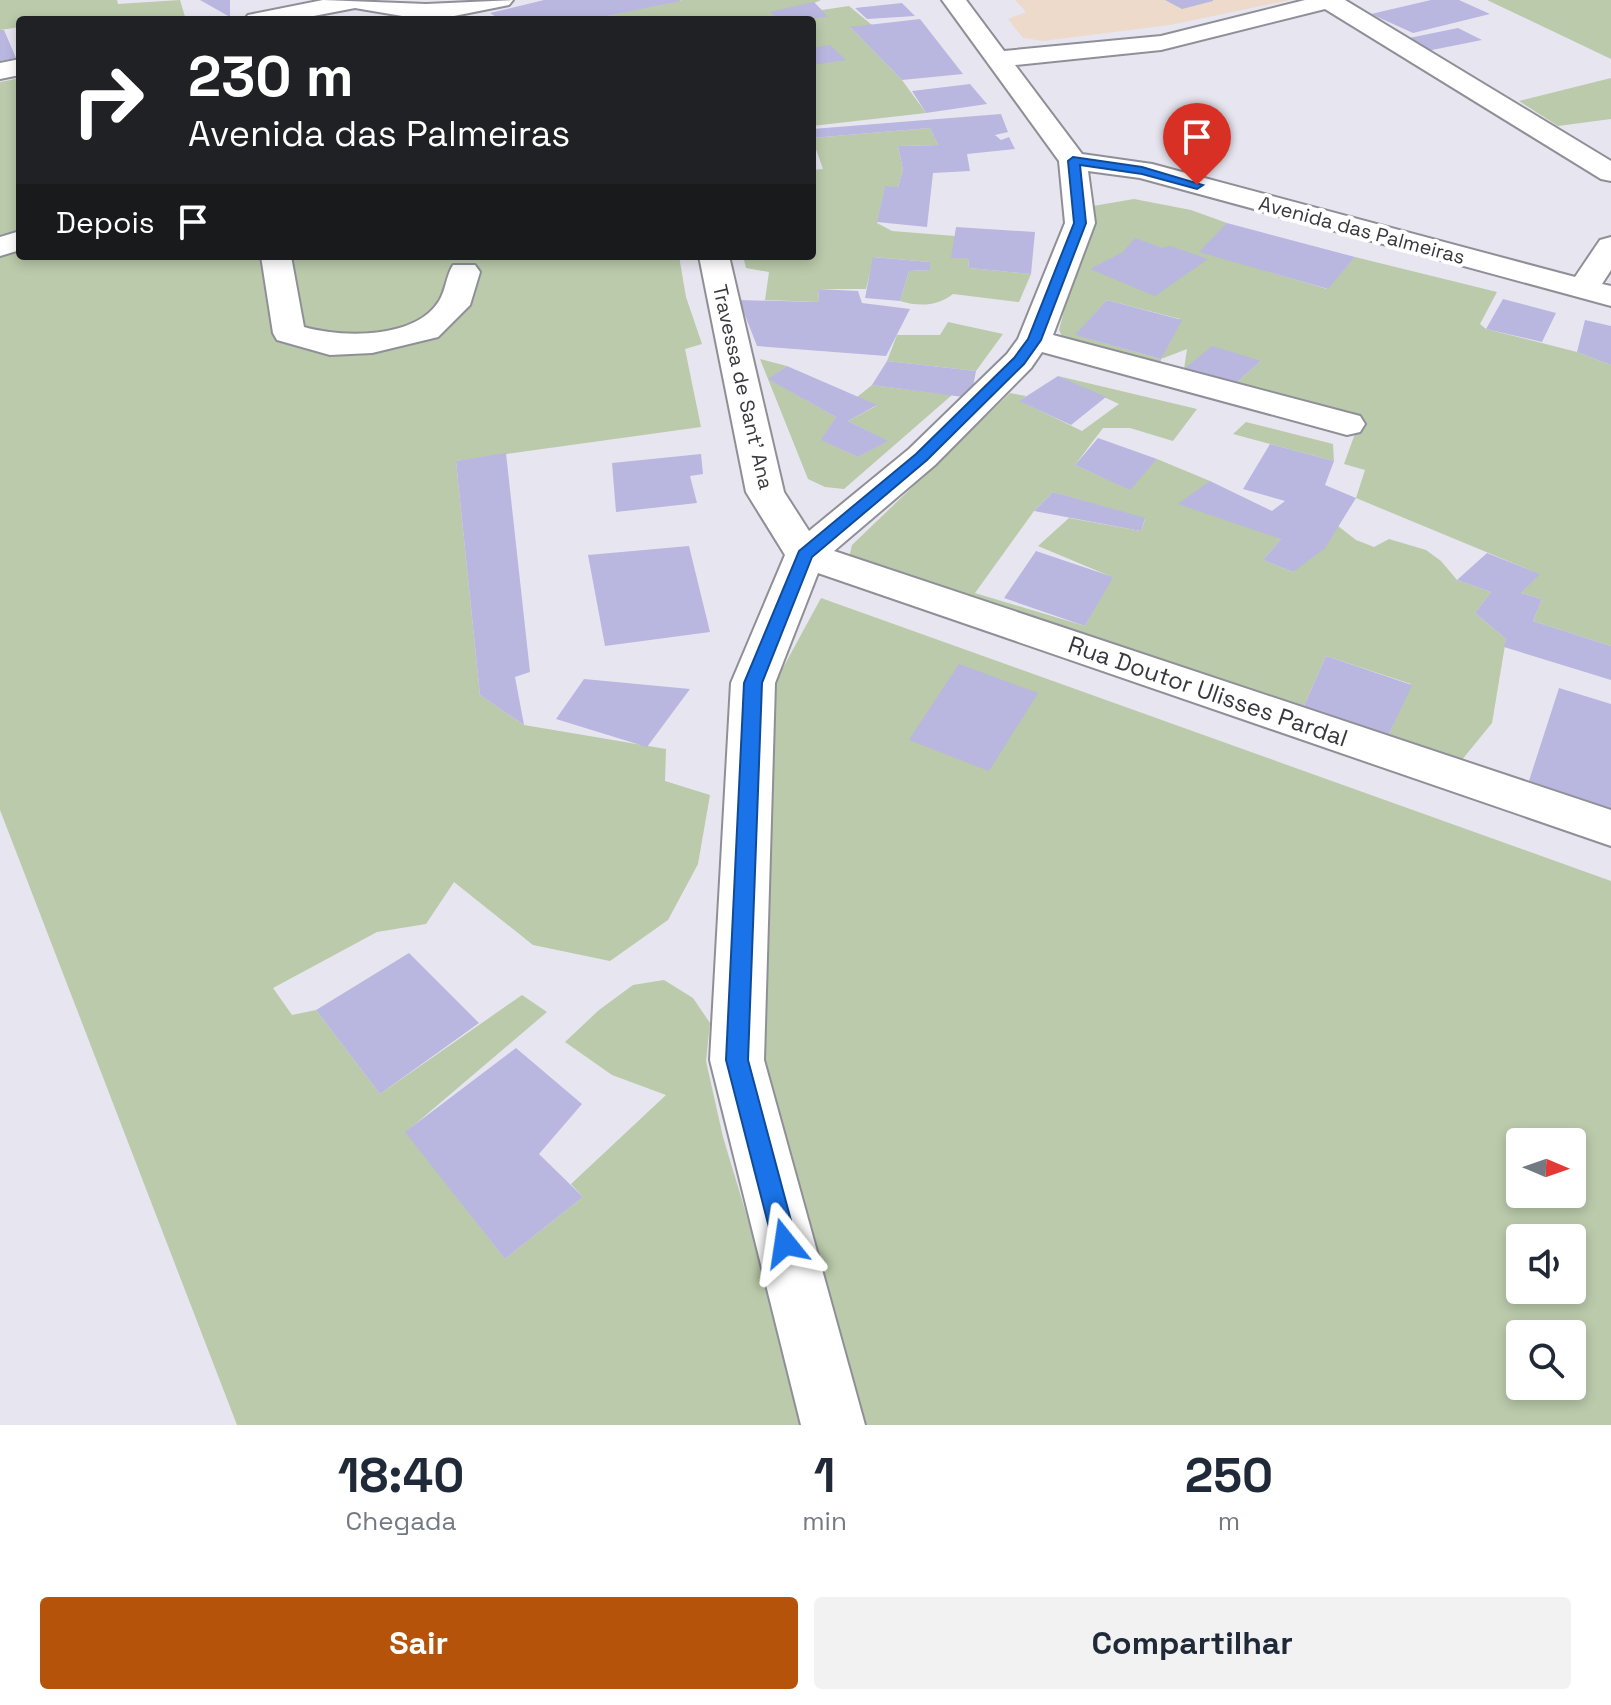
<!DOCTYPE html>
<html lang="pt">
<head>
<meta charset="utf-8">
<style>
	:root { --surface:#fff; --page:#f2f2f3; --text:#1f2937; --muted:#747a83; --accent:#b45309 }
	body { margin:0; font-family:"Space Grotesk",sans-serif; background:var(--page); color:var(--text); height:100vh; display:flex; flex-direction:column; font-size:30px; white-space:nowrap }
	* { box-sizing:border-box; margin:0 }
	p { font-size:26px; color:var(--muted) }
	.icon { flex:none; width:44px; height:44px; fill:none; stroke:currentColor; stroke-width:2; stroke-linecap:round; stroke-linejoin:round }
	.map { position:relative; height:1425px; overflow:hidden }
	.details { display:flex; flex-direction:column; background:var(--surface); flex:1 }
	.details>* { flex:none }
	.banner { position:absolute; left:16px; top:16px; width:800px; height:244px; border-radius:8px; box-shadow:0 4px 12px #0003; background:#202124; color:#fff; overflow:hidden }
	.needle { width:52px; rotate:92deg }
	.tools { position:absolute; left:1506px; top:1128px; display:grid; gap:16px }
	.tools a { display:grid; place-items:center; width:80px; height:80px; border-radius:8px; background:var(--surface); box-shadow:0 4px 12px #0003; font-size:40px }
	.pin { position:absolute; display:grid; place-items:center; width:68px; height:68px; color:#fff; margin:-82px -34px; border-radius:50% 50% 50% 0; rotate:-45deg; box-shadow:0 0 8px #0007 }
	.pin .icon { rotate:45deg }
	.me { position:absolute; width:88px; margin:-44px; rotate:345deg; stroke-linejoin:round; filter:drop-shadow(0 0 6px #0008) }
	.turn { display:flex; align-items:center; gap:28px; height:168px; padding:0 40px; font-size:36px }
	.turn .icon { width:104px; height:104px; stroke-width:2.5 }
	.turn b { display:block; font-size:56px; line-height:68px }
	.then { display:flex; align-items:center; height:76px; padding:0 40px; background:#0003; gap:16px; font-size:30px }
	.eta { display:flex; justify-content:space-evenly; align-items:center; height:136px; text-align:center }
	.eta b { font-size:48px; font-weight:600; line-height:56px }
	.cta { display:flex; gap:16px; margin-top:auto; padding:16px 40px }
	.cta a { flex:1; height:92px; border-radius:8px; background:var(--accent); color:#fff; font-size:32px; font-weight:600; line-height:92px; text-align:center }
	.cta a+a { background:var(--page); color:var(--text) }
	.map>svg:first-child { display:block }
	.education { fill:#eddaca }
	.green { fill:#bacaaa; fill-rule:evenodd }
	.building { fill:#b9b6e0 }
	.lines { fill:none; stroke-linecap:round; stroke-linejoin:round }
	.minor-casing { stroke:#8f8f98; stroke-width:4 }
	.minor { fill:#fff; fill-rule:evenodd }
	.route { fill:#1a73e8; stroke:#114b97; stroke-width:2 }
	.labels { text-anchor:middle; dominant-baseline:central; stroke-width:8; stroke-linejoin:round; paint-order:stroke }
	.far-street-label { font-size:20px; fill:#39393d; stroke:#fff }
	.street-label { font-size:24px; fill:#39393d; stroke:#fff }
</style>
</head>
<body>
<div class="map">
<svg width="1611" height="1425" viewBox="0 0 1611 1425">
	<rect width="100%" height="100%" fill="#e7e6f0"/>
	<!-- education -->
	<path class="education" d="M1015,0H1290L1170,25L1043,41L1023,38L1008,19L1026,12Z"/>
	<!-- green -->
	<path class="green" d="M0,0H117L118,4L180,0L186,20H90L87,16L20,20V27L0,30Z
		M682,0H821L814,3L822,10L849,6L872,25L851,28L902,80L926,113L812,126V20H588Z
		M1487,0H1611V59Z
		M20,78V235L0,242V82Z
		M1611,78V119L1558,126L1519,101Z
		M930,128L938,145L898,146L903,170L898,187H885L877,223L892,231L955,236L952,258H968L969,268L1031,274L1019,302L953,294C938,306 919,307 900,301L909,271L930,270V262L874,257L866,289H818L819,302L765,300L769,272L746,268L743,256H812V170L823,169L812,138Z
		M1134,199L1191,210L1227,223L1213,255L1327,289L1355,257L1497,292L1480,324L1486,329L1577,352L1611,365V646L1533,621L1542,599L1521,593L1539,574L1356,498L1365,470L1344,464L1361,417L1235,384L1261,361L1184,369L1187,349L1161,359L1160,367L1066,344L1059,330L1089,216L1093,206ZM1107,300L1180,319L1161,359L1076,335Z
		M20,244V256H679L686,297L702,344L685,349L701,427L456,461L480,695L524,725L666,749L665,781L710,795L698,864L668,920L610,961L533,945L454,882L426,924L377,932L273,988L292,1015L316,1010L380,1094L522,995L547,1012L406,1132L505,1259L583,1197L571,1184L666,1095L612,1075L565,1042L599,1010L633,985L664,980L693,998L710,1023L706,1061L723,1137L810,1425H237L0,810V252Z
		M948,322L1003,334L976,371L887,361L897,335H940Z
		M760,359L787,366L769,379L836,417L822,440L858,457L887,441L848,421L876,406L857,397L872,385L952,395L844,489L825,487L808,479Z
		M1058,376L1197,409L1173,441L1130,428H1103L1075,465L1129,489L1157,459L1210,481L1281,539L1263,560L1293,572L1338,526L1356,540L1374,547L1389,539L1426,550L1441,561L1457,580L1491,592L1475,613L1506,639L1492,723L1461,761L1388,736L1411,684L1326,656L1303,708L849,558L852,545L1010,393L1026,396L1020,401L1082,431L1119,404ZM1053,492L1145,519L1141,531L1069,518L1038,546L1112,577L1085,626L975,593L1034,511Z
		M1246,422L1333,444L1334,461L1233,434Z
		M821,598L1611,881V1425H865L775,1141L760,1016L772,688ZM1520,1142H1572V1194H1520ZM1520,1238H1572V1290H1520ZM1520,1334H1572V1386H1520Z"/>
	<!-- building -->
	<path class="building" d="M200,0H230V17Z
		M544,0H680V1L588,20H501L490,13Z
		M1165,0H1213V1L1182,9Z
		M1431,0H1459L1490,14L1413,33L1371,14Z
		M814,2L828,17L778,20L770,12Z
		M902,3L915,16L867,19L855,8Z
		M920,19L963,74L902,80L850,27Z
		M1458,28L1482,40L1427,51L1404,39Z
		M0,30H4L16,58L0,61Z
		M830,45L846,60L812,65V48Z
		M970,84L987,104L926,113L912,91Z
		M1001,114L1008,132L995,135L1001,140L1009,137L1015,149L967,154L970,171L933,173L927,227L877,222L885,186L898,187L903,170L898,146L938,145L930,128L812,138V129Z
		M1227,223L1355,257L1328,289L1199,252Z
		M956,227L1035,232L1031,274L969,268L968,258H951Z
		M1135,238L1162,248L1170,246L1208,259L1155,296L1090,269L1123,252Z
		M873,257L930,262V270L909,271L900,301L865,298Z
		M818,289L858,291L862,303L910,309L886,356L757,346L739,300L819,302Z
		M1503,299L1556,313L1542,342L1486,329Z
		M1107,300L1182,320L1161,359L1075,335Z
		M1585,320L1611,326V365L1577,352Z
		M1212,346L1261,361L1235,384L1184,369Z
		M887,361L976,371L971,398L872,385Z
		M787,366L877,405L848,421L888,441L858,457L821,440L836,417L768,379Z
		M1058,376L1106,397L1071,425L1019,401Z
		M1098,438L1157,459L1130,490L1075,465Z
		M1270,444L1334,461L1325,485L1356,498L1325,548L1293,572L1263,560L1281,539L1178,504L1210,481L1272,511L1285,501L1243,489Z
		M506,453L530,672L515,677L524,725L480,695L456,461Z
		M701,454L703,474L690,476L697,503L616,512L612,463Z
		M1053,492L1145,518L1141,531L1034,511Z
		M689,546L710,632L605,646L588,555Z
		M1036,551L1113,577L1085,626L1004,598Z
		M1487,553L1540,574L1521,593L1542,599L1533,621L1611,646V680L1504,647L1506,639L1475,613L1491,592L1457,580Z
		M1326,656L1412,685L1388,736L1303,708Z
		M959,664L1038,693L989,771L909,740Z
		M584,679L690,689L647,747L556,719Z
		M1559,688L1611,704V816L1527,787Z
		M409,953L479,1023L380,1094L316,1010Z
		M516,1048L582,1104L539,1154L583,1197L505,1259L405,1132Z"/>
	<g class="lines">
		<!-- minor casing -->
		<g class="minor-casing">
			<path id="minor" d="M323,0L426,4L513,0L509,5L444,18L408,17L355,8L293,20H244L248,15Z
				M942,0H966L1004,51L1161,36L1305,0H1345L1611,161V181L1601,179L1325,9L1161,50L1015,65L1082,154L1152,164L1575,277L1600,240L1611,237V270L1602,284L1611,286V306L1140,178L1088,171L1095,223L1053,335L1360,416L1365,424L1360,432L1347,435L1042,352L1031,368L935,465L834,551L1611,810V846L818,573L775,683L764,1060L865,1425H801L710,1060L731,683L785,555L746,492L699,256H729L784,492L809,531L909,449L1007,354L1018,339L1065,223L1059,161Z
				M20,59V75L0,79V63Z
				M20,231V250L0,256V237Z
				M261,256H291L304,327C342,338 416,339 439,301C446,290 446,276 453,265H475L480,272L470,305L438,337L372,353L330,355L277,340L273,333Z"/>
		</g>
		<!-- minor -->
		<use href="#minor" class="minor"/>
	</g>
	<!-- route -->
	<path class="route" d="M1073,157L1142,167L1203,185L1197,189L1142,174L1080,165L1086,223L1041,340L1024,364L927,460L812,557L762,683L748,1060L797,1243L794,1251L785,1254L776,1251L773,1243L726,1060L744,683L799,551L916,454L1014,358L1028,339L1074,223L1068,161Z"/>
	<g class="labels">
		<!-- far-street labels -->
		<g class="far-street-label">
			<text transform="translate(1362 230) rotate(15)">Avenida das Palmeiras</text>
			<text transform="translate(743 387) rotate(77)">Travessa de Sant' Ana</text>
		</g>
		<!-- street labels -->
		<g class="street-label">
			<text transform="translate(1208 691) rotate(19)">Rua Doutor Ulisses Pardal</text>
		</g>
	</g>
</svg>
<div class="tools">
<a><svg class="needle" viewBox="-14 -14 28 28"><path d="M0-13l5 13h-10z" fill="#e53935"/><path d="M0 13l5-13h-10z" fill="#747a83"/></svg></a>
<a><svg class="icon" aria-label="sound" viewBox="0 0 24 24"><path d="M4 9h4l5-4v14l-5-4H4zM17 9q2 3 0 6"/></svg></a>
<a><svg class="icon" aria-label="search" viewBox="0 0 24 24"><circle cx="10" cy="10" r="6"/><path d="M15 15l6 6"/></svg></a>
</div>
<div class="pin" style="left:1197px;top:185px;background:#d93025"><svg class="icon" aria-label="arrive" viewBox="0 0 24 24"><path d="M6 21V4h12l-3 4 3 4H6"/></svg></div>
<svg class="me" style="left:785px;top:1243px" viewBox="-20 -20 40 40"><path d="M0-17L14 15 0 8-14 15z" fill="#1a73e8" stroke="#fff" stroke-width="4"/></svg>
<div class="banner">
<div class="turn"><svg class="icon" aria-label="right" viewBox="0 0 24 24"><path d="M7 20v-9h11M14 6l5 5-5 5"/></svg><div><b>230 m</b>Avenida das Palmeiras</div></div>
<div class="then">Depois<svg class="icon" aria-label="arrive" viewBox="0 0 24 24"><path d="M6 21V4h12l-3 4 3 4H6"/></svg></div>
</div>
</div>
<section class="details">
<div class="eta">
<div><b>18:40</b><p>Chegada</p></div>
<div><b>1</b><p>min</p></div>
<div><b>250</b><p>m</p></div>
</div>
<div class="cta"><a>Sair</a><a>Compartilhar</a></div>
</section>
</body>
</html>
